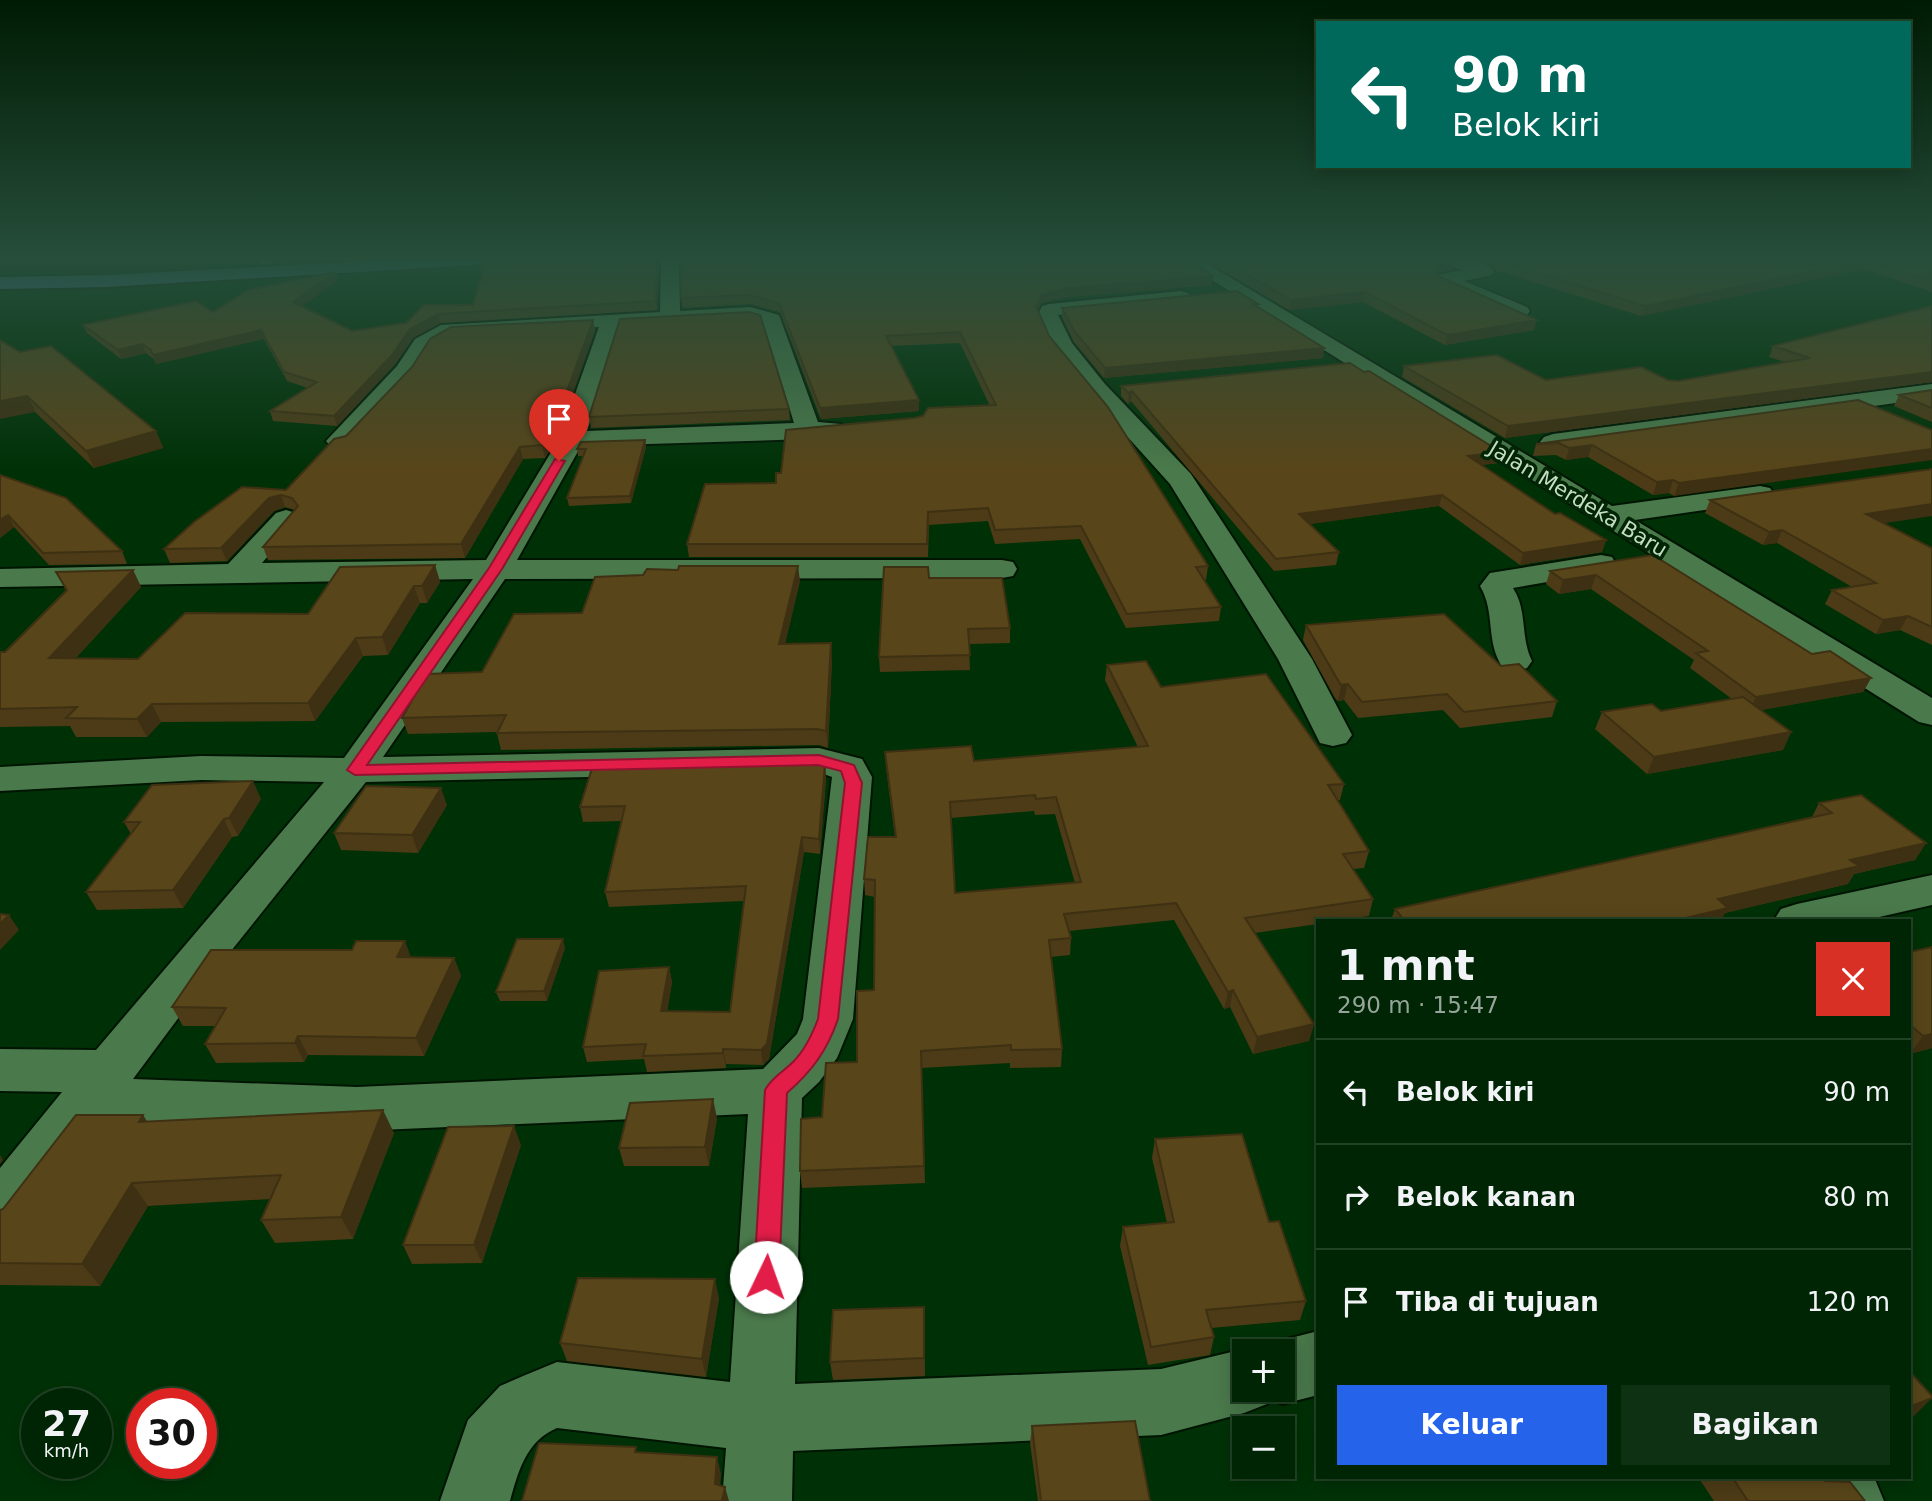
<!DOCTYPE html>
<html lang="id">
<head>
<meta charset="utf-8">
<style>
	:root { --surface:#002504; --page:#0e3113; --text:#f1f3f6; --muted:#95a59a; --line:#224226; --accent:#2563eb }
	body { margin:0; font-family:"DejaVu Sans",sans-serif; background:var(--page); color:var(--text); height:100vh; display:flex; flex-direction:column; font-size:26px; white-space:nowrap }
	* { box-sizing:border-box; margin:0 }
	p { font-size:23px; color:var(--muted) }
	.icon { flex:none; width:38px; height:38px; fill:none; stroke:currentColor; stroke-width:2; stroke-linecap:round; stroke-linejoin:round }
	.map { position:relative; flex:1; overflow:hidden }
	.drawer { position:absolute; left:1316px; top:919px; width:595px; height:560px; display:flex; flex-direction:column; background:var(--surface); border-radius:0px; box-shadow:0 4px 18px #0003,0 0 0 2px var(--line) }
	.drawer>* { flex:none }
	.banner { position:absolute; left:1316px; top:21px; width:595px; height:147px; border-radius:0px; box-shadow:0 4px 18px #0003,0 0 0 2px var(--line); background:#00695c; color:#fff; overflow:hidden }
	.buttons { position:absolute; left:1232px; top:1339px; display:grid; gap:14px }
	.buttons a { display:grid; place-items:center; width:63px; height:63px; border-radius:0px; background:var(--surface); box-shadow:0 4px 18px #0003,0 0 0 2px var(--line); font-size:35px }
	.speed { position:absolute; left:21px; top:1388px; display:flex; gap:14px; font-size:35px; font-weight:700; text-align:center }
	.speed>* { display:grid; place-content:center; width:91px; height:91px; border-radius:50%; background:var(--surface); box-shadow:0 4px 18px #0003,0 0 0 2px var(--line); line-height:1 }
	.speed small { font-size:18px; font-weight:400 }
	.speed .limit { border:10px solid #d22; background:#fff; color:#111 }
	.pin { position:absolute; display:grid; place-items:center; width:60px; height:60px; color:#fff; margin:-72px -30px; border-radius:50% 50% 50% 0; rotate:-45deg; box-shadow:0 0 7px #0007 }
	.pin .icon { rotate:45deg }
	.me { position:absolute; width:77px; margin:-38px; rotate:3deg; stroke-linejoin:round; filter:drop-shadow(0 0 5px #0008) }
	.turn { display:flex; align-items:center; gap:24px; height:147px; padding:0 21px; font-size:32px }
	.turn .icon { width:91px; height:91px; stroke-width:2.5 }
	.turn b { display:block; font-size:49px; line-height:60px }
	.round { display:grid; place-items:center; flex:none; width:74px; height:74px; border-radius:0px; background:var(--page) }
	.head { display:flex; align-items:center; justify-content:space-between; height:119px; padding:0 21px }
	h1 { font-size:42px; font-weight:700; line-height:52px }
	.primary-button { display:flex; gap:14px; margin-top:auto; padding:14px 21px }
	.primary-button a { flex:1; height:80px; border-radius:0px; background:var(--accent); color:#fff; font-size:28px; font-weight:700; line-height:80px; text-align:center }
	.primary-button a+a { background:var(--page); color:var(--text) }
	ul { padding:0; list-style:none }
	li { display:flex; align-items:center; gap:21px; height:105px; padding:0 21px; border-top:2px solid var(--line) }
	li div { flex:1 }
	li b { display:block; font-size:26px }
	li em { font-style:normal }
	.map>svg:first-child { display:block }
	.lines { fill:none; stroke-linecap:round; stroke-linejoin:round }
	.minor-casing { stroke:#001502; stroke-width:4 }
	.major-casing { stroke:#001502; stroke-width:4 }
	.minor { fill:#4a794b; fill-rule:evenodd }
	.major { fill:#4e7aa6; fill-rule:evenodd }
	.wall { fill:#4c3b16; fill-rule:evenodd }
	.shaded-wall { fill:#3e3012 }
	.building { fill:#58451a; stroke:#3e3012; stroke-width:2; fill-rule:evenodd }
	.route { fill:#e11d48; stroke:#92132f; stroke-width:2 }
	.labels { text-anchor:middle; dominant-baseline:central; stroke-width:7; stroke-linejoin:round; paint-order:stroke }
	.far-street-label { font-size:21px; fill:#c4ddc3; stroke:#022505 }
</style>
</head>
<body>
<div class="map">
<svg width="1932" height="1501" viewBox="0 0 1932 1501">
	<rect width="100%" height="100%" fill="#003106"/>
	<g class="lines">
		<!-- minor casing -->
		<g class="minor-casing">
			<path id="minor" d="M257,260H276L267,265L260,264Z
				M661,260H679L680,311L750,307L779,315L818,422L841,424L845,429L841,434L809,439L581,446L517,560H1002L1013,562L1017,569L1013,576L1002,578L505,579L383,757L819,748L862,759L872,777L853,1019L837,1058L819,1082L802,1098L795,1384L1161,1369L1244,1349L1250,1351H1244V1390H1283V1351L1260,1349L1283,1340L1318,1331V1395L1283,1404L1269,1399L1267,1404L1244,1413L1161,1435L793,1451L792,1501H722L726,1448L557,1428C526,1441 518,1472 510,1501H440L468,1420L500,1386L523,1376L557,1362L730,1382L748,1114L357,1131L101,1122L20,1230L0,1238V1168L62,1092L0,1091V1049L96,1050L324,782L201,780L0,791V767L201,756L344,758L473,579L0,587V569L228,564L276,513L286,510L296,513L300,519L262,563L486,560L559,439L599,327L453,335L431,348L413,376L348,446L339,449L330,446L326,441L397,366L415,339L441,325L660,312ZM750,319L763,322L794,423L587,431L620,326ZM818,772L832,777L803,1019L797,1034L763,1069L357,1087L133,1079L191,1001L366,782Z
				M1180,260H1201L1612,506L1760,486L1770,488L1774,494L1770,500L1760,502L1635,520L1932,698V725L1919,722Z
				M1443,260C1459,259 1482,258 1494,271L1492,275L1464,281L1527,307L1530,311L1527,315H1513L1437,283L1435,279L1437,275L1463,270L1446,264Z
				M1181,291L1188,293L1191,297L1188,301L1058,315L1072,343L1105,384L1191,474L1312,659L1352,735L1346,743L1333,746L1320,743L1278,659L1170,484L1089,394L1051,345L1038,315L1042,306L1049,304Z
				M1932,384V398L1553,450L1544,447L1540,442L1544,437L1553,434Z
				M1601,555L1612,557L1616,564L1612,571L1513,588C1528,611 1520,637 1532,661L1527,668L1515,671L1503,668C1485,642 1496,613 1480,586L1490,573Z
				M1932,875V905L1866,920H1774L1781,909L1797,904Z
				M1796,1477H1874L1884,1501H1805Z"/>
		</g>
		<!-- major casing -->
		<g class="major-casing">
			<path id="major" d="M386,260H485L476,265L106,287L0,289V277L106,275Z"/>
		</g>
		<!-- minor -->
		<use href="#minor" class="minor"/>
		<!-- major -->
		<use href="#major" class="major"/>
	</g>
	<!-- wall -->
	<path class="wall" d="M681,260L1212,285L1068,297L1041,303L1038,311L1049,336L1208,566L1206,580H1204L1221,607L1219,621L1126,628L1080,539L995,544L988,521L929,525L928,557H689L687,544L776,483L781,473L914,418L990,406L960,343L891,346L919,400V411L821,419L780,312L750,304L683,308L681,298Z
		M1205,260H1454L1453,269L1436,273L1438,276L1534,330L1445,345L1363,302L1289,310Z
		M1479,260H1932V292L1864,269L1641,316L1496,270Z
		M657,262L658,269L657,310L440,323L413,338L395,364L337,426L273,421L270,411L308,388L287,381L264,339L156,364L154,359L146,353L121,359L87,333L83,325L213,312L338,280L302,306L352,331L406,323L473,305L604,264Z
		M1932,306V382L1505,438L1402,377L1404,366L1546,380H1668L1678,381L1785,362L1769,357L1773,346Z
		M1258,307L1323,358L1104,378L1074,342L1062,317V308Z
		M593,320L595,330L557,438L545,458L523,459L465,558L268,560L263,547L295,510L285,507L274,511L227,561L170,563L164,549L286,490L346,436Z
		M0,340L156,431L163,448L94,468L35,412Z
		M1121,386L1501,452L1498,463L1481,465L1555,514L1606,540L1602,552L1520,565L1439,506L1309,524L1339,552L1336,565L1274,571L1131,401L1128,404L1121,396Z
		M1932,390V422L1894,406L1899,395Z
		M789,409L790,420L591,428L589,417Z
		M1932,430L1674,496L1669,493L1653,495L1588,457L1566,460L1556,455L1533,456L1536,444Z
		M645,440L646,447L631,503L569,506L567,498L584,456H578L577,449Z
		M0,475L122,551L127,564L49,565L14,527L0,538Z
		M1710,500L1884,523L1932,548V645L1900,630L1876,634L1825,604L1832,590L1852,587L1777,543L1763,545L1705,513Z
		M1653,555L1812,654L1871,678L1863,692L1761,710L1791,732L1783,750L1647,774L1595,729L1602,712L1661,711L1732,699L1690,668L1694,660L1591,589L1559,594L1546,584L1550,571Z
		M435,565L440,582L427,603H420L388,655L363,656L315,721L161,722L147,737H76L70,726L0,727V652H5L66,591L56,572L133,570L141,587L75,659H138L308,614Z
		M929,578L1010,628V643L969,644L970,670L880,672L879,657Z
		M800,581L785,644L832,659L828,748L819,745L501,750L497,733V732L408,734L402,718L582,613Z
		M1306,625L1501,666L1557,701L1552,717L1460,728L1443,710L1358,718L1344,700L1338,701L1335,698L1303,640Z
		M1107,665L1161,687L1344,784L1340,800H1337L1369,851L1364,868L1353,869L1373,899L1369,916L1339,920H1318V924L1255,933L1314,1024L1309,1041L1253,1054L1230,1007L1224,1009L1174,920L1069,931L1071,938L1070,955L1051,957L1062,1049L1061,1067L1010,1068V1063L921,1068L925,1183L802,1188L800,1171L822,1117L857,1062L874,990L875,897L865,895L864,879L895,837L886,768L885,752L974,761L1138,747L1105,680ZM1034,811L1035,815L1055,814L1075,883L955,893L951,818Z
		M825,764L826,778L820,854L804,852L769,1059L763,1065L726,1064V1068L647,1072L644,1059L587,1062L583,1047L669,967L672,982L667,1011L730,1012L744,901L609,907L605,892L622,821L583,822L580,807Z
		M261,799L238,836L232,837L183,908L97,910L86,892L131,834L124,822Z
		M1819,803L1926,843L1915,860L1854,874L1848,884L1725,913L1721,920H1391L1395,909L1812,817Z
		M447,805L418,853L341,850L334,833Z
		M1932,947V1048L1910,1054L1909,952Z
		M565,948L547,1001H500L496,992Z
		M411,957L454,958L461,976L424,1056L308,1055L304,1062L216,1063L205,1044L216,1026H183L172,1007Z
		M717,1118L709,1166H624L619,1148Z
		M146,1121L394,1133L353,1239L275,1243L261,1220L270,1199L148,1206L100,1286L0,1285V1210Z
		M1155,1139L1269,1222L1306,1301L1300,1320L1211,1328L1214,1337L1210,1355L1148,1365L1120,1246L1123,1227L1167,1223L1152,1158Z
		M521,1145L482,1263L412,1264L403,1245Z
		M719,1298L706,1377L567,1361L560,1343Z
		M924,1307L925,1376L833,1380L830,1362Z
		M1032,1426L1150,1501H1038L1030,1443Z
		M1698,1477H1823L1825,1481L1865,1501H1714Z"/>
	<!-- shaded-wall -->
	<path class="shaded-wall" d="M1455,260L1453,269L1435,274L1433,280L1437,264Z
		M1868,260L1864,269L1641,316L1645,306Z
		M657,262L658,269L657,310L656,301Z
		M336,272L338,280L296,310L293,302Z
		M1213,276L1212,285L1068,297L1041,303L1036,316V306L1042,294L1068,288Z
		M1365,292L1363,302L1289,310L1291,300Z
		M438,314L440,323L413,338L395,364L337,426L334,416L410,329Z
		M593,320L595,330L557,438L545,458L542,445Z
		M1537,320L1534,330L1445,345L1447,335Z
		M261,330L264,339L156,364L153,355Z
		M142,344L146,353L121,359L118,350Z
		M1324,348L1323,358L1104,378L1105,368Z
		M1932,372V382L1505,438L1508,426Z
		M1132,391L1131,401L1128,404L1129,393Z
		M27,396L35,412L0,419V401Z
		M919,400V411L821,419L820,408Z
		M156,431L163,448L94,468L86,451Z
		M645,440L646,447L631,503L630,496Z
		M1592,445L1588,457L1566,460L1569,448Z
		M520,447L523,459L465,558L461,544Z
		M1932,449V460L1674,496L1679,483Z
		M1501,452L1498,463L1465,467L1468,456Z
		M1673,480L1669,493L1653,495L1657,482Z
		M281,495L285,507L274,511L227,561L221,548L269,498Z
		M1442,495L1439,506L1297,526L1299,514Z
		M1932,504V516L1860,527L1866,514Z
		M8,515L14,527L0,538V520Z
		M1782,530L1777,543L1763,545L1769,532Z
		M1606,540L1602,552L1520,565L1523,553Z
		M435,565L440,582L427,603L422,586Z
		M798,566L800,581L781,660L779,644Z
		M133,570L141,587L59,676L49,658Z
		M1596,575L1591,589L1559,594L1563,580Z
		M414,586L420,603L388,655L382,637Z
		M1908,616L1900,630L1876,634L1883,620Z
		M356,638L363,656L315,721L308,703Z
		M831,643L832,659L828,748L826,731Z
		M1871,678L1863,692L1749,712L1756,697Z
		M1348,684L1344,700L1338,701L1341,685Z
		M152,704L161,722L147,737L137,719Z
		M1791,732L1783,750L1647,774L1654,757Z
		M825,764L826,778L820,854L819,839Z
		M253,781L261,799L238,836L229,818Z
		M441,788L447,805L418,853L412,835Z
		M224,819L232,837L183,908L173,890Z
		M802,837L804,852L769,1059L763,1065L761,1050Z
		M1926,843L1915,860L1854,874L1848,884L1725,913L1721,920H1677L1718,899L1850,860Z
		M9,915L19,930L0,950V924Z
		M563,939L565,948L547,1001L544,991Z
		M405,941L412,960L397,957Z
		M454,958L461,976L424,1056L416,1038Z
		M669,967L672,982L665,1026L661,1011Z
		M1233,990L1230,1007L1224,1009L1228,992Z
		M1314,1024L1309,1041L1253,1054L1257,1037Z
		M1932,1034V1048L1910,1054L1923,1036Z
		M298,1036L308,1055L304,1062L295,1043Z
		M723,1049L726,1064V1068L723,1053Z
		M713,1099L717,1118L709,1166L705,1147Z
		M383,1110L394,1133L353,1239L341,1217Z
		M143,1115L158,1138L139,1122Z
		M514,1126L521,1145L482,1263L474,1245Z
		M0,1155L3,1160L0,1164Z
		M132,1183L148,1206L100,1286L82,1264Z
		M715,1279L719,1298L706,1377L702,1359Z
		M1932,1398L1910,1420H1909V1407Z
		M717,1457L721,1474L719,1501L715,1484Z
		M725,1487L729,1501H722Z"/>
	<!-- building -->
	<path class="building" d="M486,260H603L602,264L657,262L656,301L438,314L410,329L392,355L334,416L270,411L317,382L284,372L261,330L153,355L151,350L142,344L118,350L83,325L196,301L213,312L248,290L336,272L293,302L352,331L406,323L424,305H473Z
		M681,260H1191L1213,276L1068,288L1042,294L1036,306L1049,336L1108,407L1208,566L1196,567L1221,607L1127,614L1081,526L995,530L988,508L928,512L927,544H687L705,484L776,483V473H781L786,430L914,418L923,416L928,408L996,405L960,332L886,336L919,400L820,408L779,303L749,295L681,298Z
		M1222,260H1455L1437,264L1435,271L1438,276L1537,320L1447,335L1365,292L1291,300Z
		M1496,260H1867L1645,306Z
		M1869,260H1932V281Z
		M1237,291L1258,304H1253L1324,348L1105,368L1075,332L1062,308Z
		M1932,306V372L1508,426L1404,366L1497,355L1546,380L1641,367L1668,380L1678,381L1810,358L1773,346Z
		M749,312L760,315L789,409L589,417L620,319Z
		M593,320L554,426L542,445L520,447L461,544L263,547L298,506L292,498L281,495L269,498L221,548L164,549L194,522L242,487L286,490L334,439L346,436L412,367L430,339L451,327Z
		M0,340L20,352L51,346L156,431L86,451L27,396L0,401Z
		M1350,363L1364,372L1369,371L1501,452L1468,456L1555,514L1560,513L1606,540L1523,553L1442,495L1299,514L1339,552L1276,559L1132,391L1129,393L1121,386Z
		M1932,390V408L1899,395Z
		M1858,400L1932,430V449L1679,483L1673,480L1657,482L1592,445L1569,448L1559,443L1536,444Z
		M645,440L630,496L567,498L586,449H577L581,442Z
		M1932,469V504L1866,514L1932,548V627L1908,616L1883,620L1832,590L1876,583L1782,530L1769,532L1710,500Z
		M0,475L66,498L122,551L43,553L8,515L0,520Z
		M1653,555L1812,654L1830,651L1871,678L1756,697L1696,653L1708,651L1596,575L1563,580L1550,571Z
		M435,565L422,586H414L382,637L356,638L308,703L152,704L137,719L66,718L77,707L0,709V652H5L67,590L56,572L133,570L49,658L138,659L185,613L308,614L340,567Z
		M679,566H798L779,644L831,643L826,731L817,729L497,733L506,715L402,718L427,674L482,672L514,614L582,613L595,577L643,575L647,569L678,570Z
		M884,567H928L929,578H1002L1010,628L968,629L970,655L879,657Z
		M1444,614L1501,666L1519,664L1557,701L1464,712L1447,694L1362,702L1348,684L1341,685L1339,682L1306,625Z
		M1146,661L1161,687L1266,674L1344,784L1328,785L1369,851L1343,854L1373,899L1245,918L1314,1024L1257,1037L1233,990L1228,992L1176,903L1064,914L1071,938L1049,940L1062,1049L1011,1050V1045L921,1051L924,1166L800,1171L801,1119L822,1117L826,1063L857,1062V991L874,990L875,880L864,879L868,837H896L885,752L971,746L974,761L1148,746L1107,665ZM1035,795L1036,799L1056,797L1081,882L955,893L950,802Z
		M1743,697L1791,732L1654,757L1602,712L1652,704L1661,711Z
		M816,760L825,764L819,839L802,837L767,1044L761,1050L723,1049V1053L643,1056L646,1044L583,1047L599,971L669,967L661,1011L730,1012L746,886L605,892L625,806L580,807L593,765Z
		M253,781L229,818L224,819L173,890L86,892L140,822H124L152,785Z
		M366,786L441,788L412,835L334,833Z
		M1861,795L1926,843L1850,860L1859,866L1718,899L1728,908L1677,920H1404L1395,909L1832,813L1819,803Z
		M0,914L9,915L0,924Z
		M517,939H563L544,991L496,992Z
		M356,941H405L397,957L454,958L416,1038L298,1036L295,1043L205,1044L226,1008L172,1007L211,950H352Z
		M1932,947V1034L1923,1036L1909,1024V952Z
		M713,1099L705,1147L619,1148L630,1103Z
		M383,1110L341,1217L261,1220L281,1175L132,1183L82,1264L0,1263V1210L3,1209L76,1115H143L139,1122Z
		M514,1126L474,1245H403L448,1127Z
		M1242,1134L1269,1222L1279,1221L1306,1301L1206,1310L1214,1337L1151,1347L1123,1227L1174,1222L1155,1139Z
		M578,1278L715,1279L702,1359L560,1343Z
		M924,1307V1358L830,1362L833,1310Z
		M1909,1371L1932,1396V1398L1909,1407Z
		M1135,1421L1150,1501H1041L1032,1426Z
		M539,1443L636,1447L635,1452L717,1457L715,1484L725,1487L722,1501H522Z
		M1732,1477H1823L1825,1481L1850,1482L1865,1501H1748Z"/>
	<!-- sky -->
	<linearGradient id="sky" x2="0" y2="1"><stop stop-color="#001b03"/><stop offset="0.55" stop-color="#264e3b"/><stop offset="1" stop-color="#264e3b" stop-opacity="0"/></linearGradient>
	<rect width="1932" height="470" fill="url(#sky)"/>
	<!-- route -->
	<path class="route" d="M555,459L565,461L502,569L367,765L819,755L854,765L862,783L838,1019C827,1051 812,1071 787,1093L779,1277L775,1285L766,1289L757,1285L754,1277L765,1090C771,1078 783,1072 793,1062C805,1050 812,1035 818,1019L845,783L841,771L818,765L355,775L347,770L489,568Z"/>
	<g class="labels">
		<!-- far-street labels -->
		<g class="far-street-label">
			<text transform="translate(1578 499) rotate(31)">Jalan Merdeka Baru</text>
		</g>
	</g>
</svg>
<div class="buttons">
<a>+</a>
<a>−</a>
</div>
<div class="speed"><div>27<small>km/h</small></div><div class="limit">30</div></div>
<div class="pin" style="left:559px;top:461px;background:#d93025"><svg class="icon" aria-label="arrive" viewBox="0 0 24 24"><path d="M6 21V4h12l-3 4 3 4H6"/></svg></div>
<svg class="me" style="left:766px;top:1277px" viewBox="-20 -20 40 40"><circle r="19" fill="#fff"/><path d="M0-13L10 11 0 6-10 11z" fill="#e11d48"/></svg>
<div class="banner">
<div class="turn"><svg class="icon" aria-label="left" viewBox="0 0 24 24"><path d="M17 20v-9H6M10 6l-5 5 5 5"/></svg><div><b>90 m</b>Belok kiri</div></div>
</div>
<section class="drawer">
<div class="head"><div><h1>1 mnt</h1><p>290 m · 15:47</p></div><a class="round" style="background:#d93025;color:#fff"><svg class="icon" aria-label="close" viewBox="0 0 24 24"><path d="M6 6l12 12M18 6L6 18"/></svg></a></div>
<ul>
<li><svg class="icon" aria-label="left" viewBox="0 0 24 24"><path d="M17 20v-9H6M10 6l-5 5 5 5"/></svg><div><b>Belok kiri</b></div><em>90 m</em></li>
<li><svg class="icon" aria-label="right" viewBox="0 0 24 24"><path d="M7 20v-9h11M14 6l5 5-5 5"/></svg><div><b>Belok kanan</b></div><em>80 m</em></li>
<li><svg class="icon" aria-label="arrive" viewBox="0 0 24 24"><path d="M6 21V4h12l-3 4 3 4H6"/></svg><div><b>Tiba di tujuan</b></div><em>120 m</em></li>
</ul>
<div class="primary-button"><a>Keluar</a><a>Bagikan</a></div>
</section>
</div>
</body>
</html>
